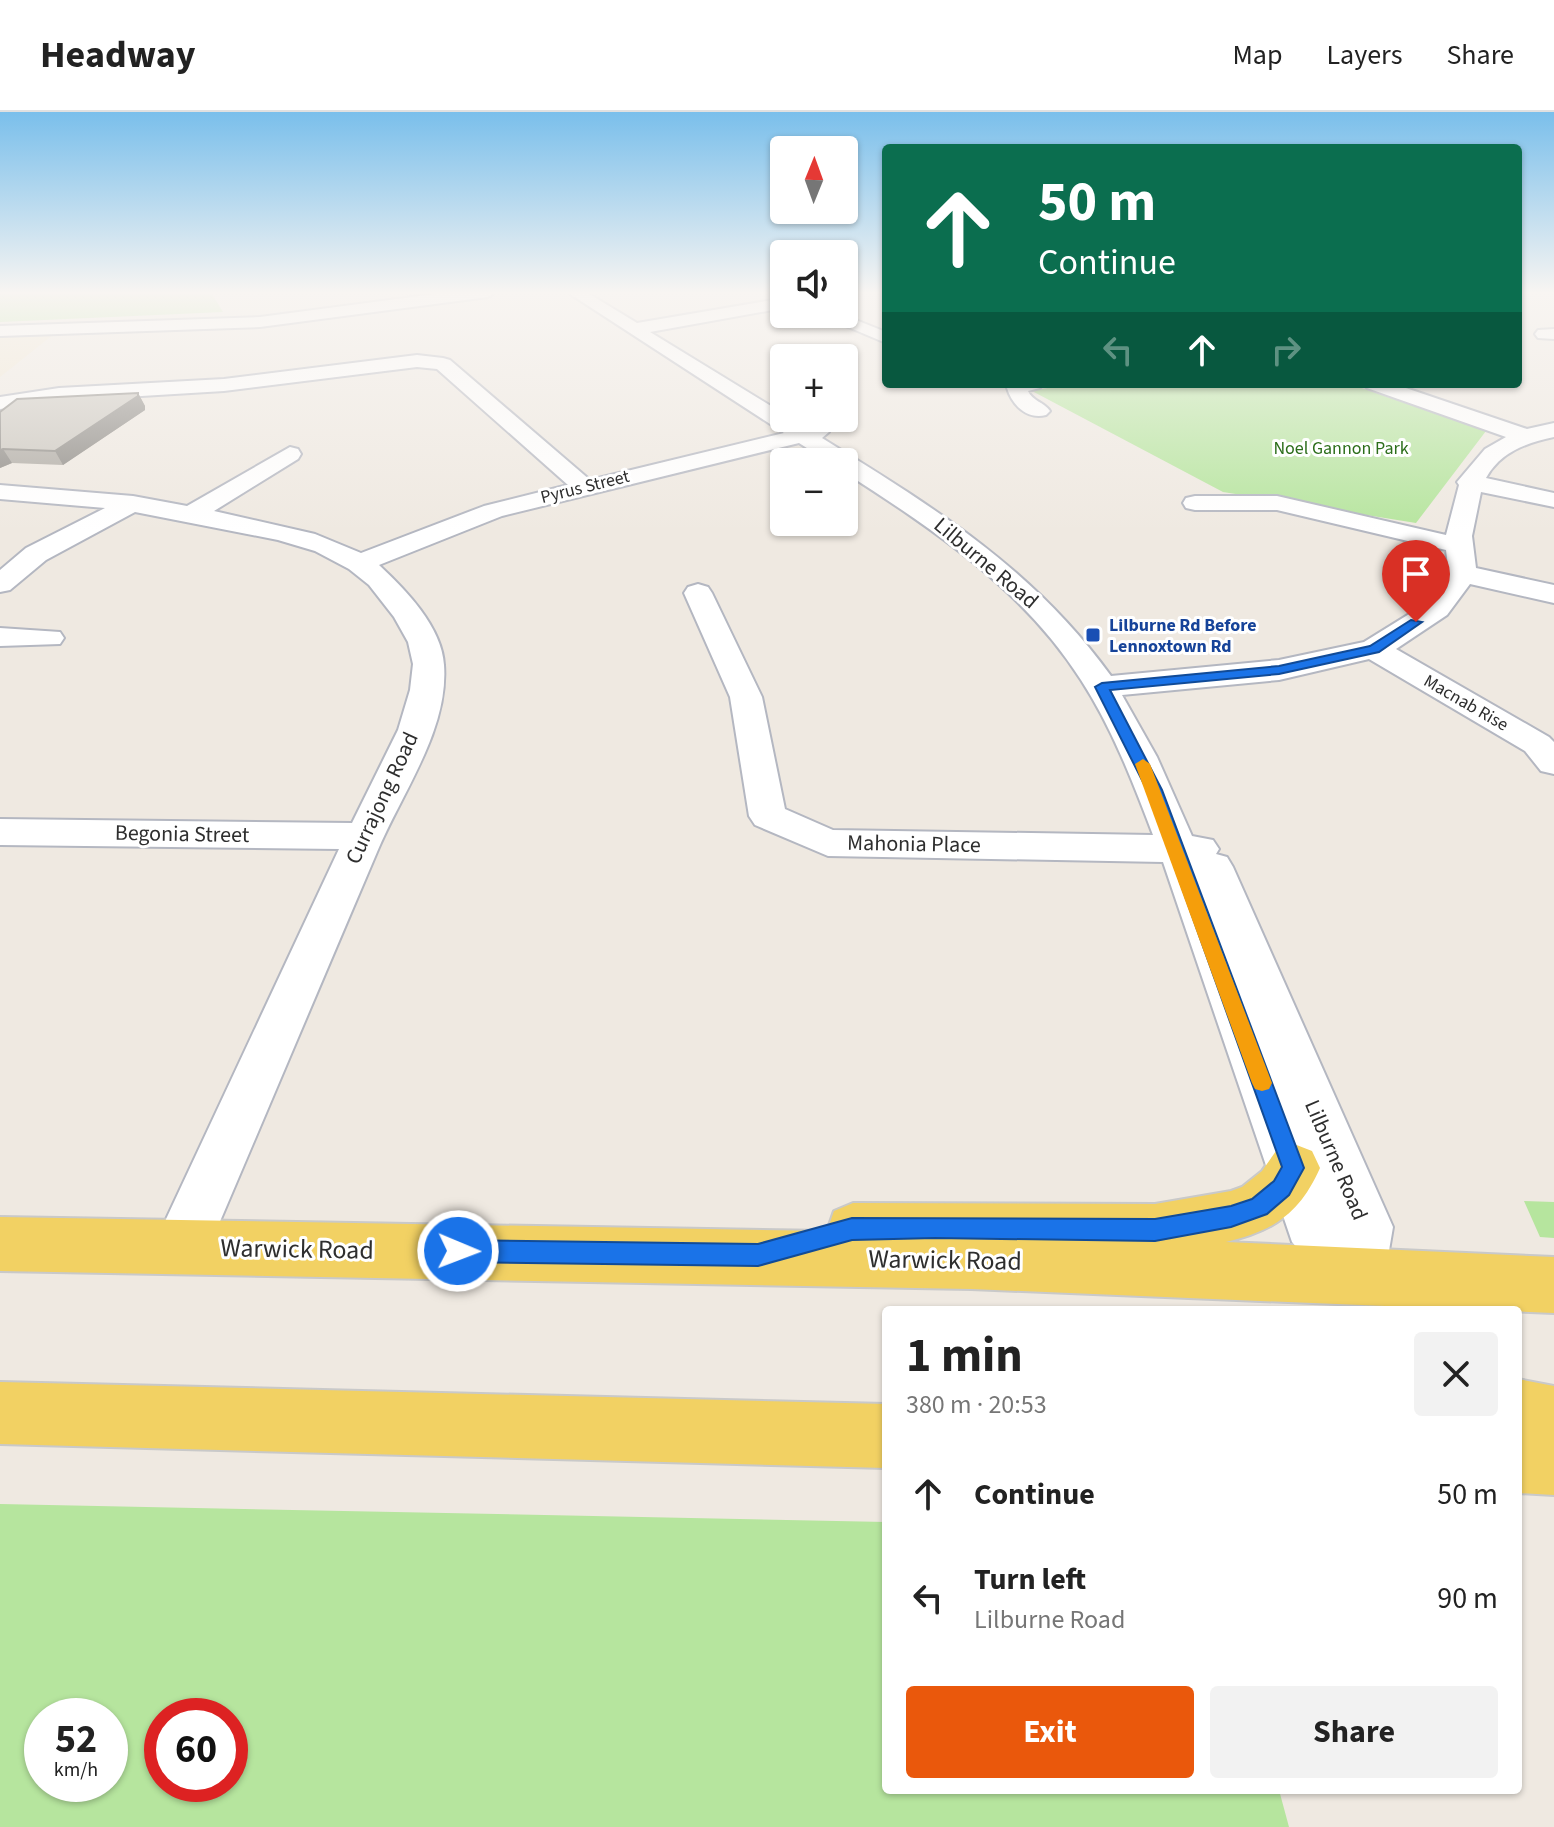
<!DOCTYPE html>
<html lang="en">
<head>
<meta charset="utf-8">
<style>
	:root { --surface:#fff; --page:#f2f2f2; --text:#222; --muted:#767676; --line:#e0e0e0; --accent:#ea580c }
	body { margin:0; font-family:"Source Sans 3",sans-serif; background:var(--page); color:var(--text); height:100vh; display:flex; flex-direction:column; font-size:30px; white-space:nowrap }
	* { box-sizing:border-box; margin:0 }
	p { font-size:26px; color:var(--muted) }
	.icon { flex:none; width:44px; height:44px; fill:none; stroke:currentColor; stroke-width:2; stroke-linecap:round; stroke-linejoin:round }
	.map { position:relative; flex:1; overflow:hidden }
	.side { position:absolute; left:882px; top:1194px; width:640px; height:488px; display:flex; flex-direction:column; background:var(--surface); border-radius:8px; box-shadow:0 2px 6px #0004 }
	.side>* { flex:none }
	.hud { position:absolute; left:882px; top:32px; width:640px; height:244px; border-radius:8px; box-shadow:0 2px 6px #0004; background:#0b6e4f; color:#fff; overflow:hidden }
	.needle { width:52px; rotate:1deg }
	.tools { position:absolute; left:770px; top:24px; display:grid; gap:16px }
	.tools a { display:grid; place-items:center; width:88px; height:88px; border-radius:8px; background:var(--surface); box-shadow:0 2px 6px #0004; font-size:40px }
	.speed { position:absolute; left:24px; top:1586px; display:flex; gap:16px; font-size:40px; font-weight:700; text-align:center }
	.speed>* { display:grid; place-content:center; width:104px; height:104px; border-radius:50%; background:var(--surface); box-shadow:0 2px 6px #0004; line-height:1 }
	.speed small { font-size:20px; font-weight:400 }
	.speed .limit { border:12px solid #d22; background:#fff; color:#111 }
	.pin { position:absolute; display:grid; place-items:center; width:68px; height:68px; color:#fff; margin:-82px -34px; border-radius:50% 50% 50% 0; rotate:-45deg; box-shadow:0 0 8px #0007 }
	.pin .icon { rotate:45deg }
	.me { position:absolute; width:88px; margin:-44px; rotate:91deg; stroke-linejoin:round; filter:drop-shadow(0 0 6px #0008) }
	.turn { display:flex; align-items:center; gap:28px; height:168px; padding:0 24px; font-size:36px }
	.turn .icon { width:104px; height:104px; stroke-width:2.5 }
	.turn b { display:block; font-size:56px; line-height:68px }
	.lanes { display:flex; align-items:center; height:76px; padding:0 24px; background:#0003; justify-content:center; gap:40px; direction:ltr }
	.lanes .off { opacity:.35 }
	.round { display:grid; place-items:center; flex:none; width:84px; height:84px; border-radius:8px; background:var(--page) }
	.overview { display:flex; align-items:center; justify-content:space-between; height:136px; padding:0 24px }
	h1 { font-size:48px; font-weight:700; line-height:60px }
	.button { display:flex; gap:16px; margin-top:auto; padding:16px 24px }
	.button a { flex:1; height:92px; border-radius:8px; background:var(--accent); color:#fff; font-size:32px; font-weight:700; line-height:92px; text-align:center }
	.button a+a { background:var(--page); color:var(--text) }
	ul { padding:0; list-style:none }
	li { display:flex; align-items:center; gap:24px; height:104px; padding:0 24px }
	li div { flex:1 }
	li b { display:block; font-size:30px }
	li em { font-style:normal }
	header { display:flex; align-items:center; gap:48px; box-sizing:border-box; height:112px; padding:0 40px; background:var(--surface); border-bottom:2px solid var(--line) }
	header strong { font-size:38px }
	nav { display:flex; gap:44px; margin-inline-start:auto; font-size:28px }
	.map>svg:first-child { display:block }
	.education { fill:#f0e6d1 }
	.green { fill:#b6e59e; fill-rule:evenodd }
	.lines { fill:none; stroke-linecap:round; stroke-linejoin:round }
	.minor-casing { stroke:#b4b7c1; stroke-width:4 }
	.major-casing { stroke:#c9c9c9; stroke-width:4 }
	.minor { fill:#fff; fill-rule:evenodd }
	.major { fill:#f2d163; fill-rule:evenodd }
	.wall { fill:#afaba4 }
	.shaded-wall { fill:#8e8b86 }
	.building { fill:#cbc7bf; stroke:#8e8b86; stroke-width:2 }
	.route { fill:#1a73e8; stroke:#114b97; stroke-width:2 }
	.slow { fill:#f59e0b }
	.transit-dot { fill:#1a4fb4; stroke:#fff; stroke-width:3 }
	.labels { text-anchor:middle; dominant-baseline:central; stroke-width:6; stroke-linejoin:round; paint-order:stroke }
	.far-park-label { font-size:18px; fill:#2c6e1b; stroke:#fff }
	.far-street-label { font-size:18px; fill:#2e2e2e; stroke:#fff }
	.far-transit-label { font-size:18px; font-weight:bold; fill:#164399; stroke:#fff; text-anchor:start }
	.street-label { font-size:22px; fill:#2e2e2e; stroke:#fff }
	.near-street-label { font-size:26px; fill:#2e2e2e; stroke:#fff }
</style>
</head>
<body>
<header>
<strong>Headway</strong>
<nav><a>Map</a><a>Layers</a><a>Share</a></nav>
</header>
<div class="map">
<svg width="1554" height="1715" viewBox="0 0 1554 1715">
	<rect width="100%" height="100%" fill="#efe9e1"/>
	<!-- education -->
	<path class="education" d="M54,222L0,265V223Z"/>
	<!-- green -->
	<path class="green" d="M0,180H211L223,200L0,210Z
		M1068,272H1350L1486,319L1416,411L1223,380L1032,279Z
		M1524,1089L1554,1090V1126L1540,1125Z
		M0,1392L886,1410V1678H1279L1289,1715H0ZM42,1604H110V1672H42ZM162,1604H230V1672H162Z"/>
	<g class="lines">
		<!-- minor casing -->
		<g class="minor-casing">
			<path id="minor" d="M450,180H496L488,185L260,215L0,224V214L260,205Z
				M567,180H586L637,211L784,186V196L650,220L784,302V306H790L806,316L826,315L829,320L822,326C933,395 1033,456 1111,564L1279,548L1364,530L1427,491L1449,462L1446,438L1277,398H1195L1186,396L1183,391L1186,386L1195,384H1277L1446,423L1459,373L1457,370L1485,337L1506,325L1367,276L1364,272H1394L1527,317L1554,311V325C1526,331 1500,340 1486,366L1554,381V395L1481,380L1472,424L1476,456L1554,473V491L1470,472L1447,503L1396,537L1549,625L1554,630V662L1541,659L1525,639L1369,547L1279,568L1122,583L1157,645L1192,724L1213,728L1219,737L1216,742L1227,745L1233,755L1393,1115L1385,1162L1377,1182L1357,1190L1337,1182L1292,1130L1163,750L828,744L755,713L749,704L730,585L684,481L688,475L698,472L708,475L712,481L762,585L785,697L833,718L1153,723C1133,670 1112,616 1081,568C1023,477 933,417 844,360V350H829L799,331L502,404L379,453C405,477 442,515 444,553C449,618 401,682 377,740C318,878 260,1016 201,1154L181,1162L161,1154L153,1135L339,737L0,733V707L352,711L398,618L410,578L413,552L408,530L394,505L369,473L349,457L315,439L278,428L135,400L46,448L10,478L0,480V458L26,436L105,396L0,387V373L133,384L187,394L290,335L298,337L301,342L298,347L214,399L315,422L361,441L484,394L568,373L437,257L417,255L224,279L59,289L0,297V285L59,276L224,267L417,243L443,246L450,248L590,368L784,321Z
				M817,202H841L886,220V231Z
				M1554,217V227L1538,226L1535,222L1538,218Z
				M1010,272H1043L1040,276L1028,279C1032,289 1044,290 1050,299L1046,303C1027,308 1012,293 1007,276Z
				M0,516L60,520L64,526L60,532L0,534Z"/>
		</g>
		<!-- major casing -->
		<g class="major-casing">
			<path id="major" d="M1294,1032L1312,1039L1320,1056C1300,1101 1274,1119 1226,1130L1554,1145V1201L971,1177L0,1159V1105L827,1119L834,1099L853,1091L1155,1092L1231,1079L1242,1075L1262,1059L1276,1039Z
				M1518,1267L1554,1274V1383L1518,1381Z
				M0,1270L886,1292V1356L0,1332Z"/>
		</g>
		<!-- minor -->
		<use href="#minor" class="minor"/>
		<!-- major -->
		<use href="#major" class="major"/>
	</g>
	<!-- wall -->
	<path class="wall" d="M138,281L145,294V298L63,353L12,351L0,356V300Z"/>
	<!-- shaded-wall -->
	<path class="shaded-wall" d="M138,281L145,294V298L63,353L55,339Z
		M3,337L12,351L0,356V338Z"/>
	<!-- building -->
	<path class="building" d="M138,281V284L55,339L3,337L0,338V300L17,287Z"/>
	<!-- sky -->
	<linearGradient id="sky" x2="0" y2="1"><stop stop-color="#7abfeb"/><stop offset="0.43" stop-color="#f8f5f2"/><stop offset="1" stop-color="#f8f5f2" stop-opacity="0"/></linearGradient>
	<rect width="1554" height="420" fill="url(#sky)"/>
	<!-- route -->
	<path class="route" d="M1411,508L1422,510L1379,540L1279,562L1110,578L1162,678L1304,1056L1289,1083L1267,1102L1231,1115L1155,1129L935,1126L852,1128L758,1154L458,1150L450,1147L446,1139L450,1131L458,1128L758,1132L852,1106L1155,1107L1231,1094L1252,1087L1274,1069L1282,1055L1147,678L1095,575L1102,571L1279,554L1370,534Z"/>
	<!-- slow -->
	<path class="slow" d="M1143,647L1150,652L1272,971L1269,977L1262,979L1255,977L1252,971L1135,652Z"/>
	<!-- markers -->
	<rect class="transit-dot" x="1085" y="515" width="16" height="16" rx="4"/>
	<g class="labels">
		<!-- far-park labels -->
		<g class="far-park-label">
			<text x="1341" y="336">Noel Gannon Park</text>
		</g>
		<!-- far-street labels -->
		<g class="far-street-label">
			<text transform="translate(585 375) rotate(-14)">Pyrus Street</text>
			<text transform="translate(1466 591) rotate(30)">Macnab Rise</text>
		</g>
		<!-- far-transit labels -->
		<g class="far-transit-label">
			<text x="1109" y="513">Lilburne Rd Before<tspan x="1109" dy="21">Lennoxtown Rd</tspan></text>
		</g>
		<!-- street labels -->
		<g class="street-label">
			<text transform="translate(986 451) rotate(40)">Lilburne Road</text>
			<text transform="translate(382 686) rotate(-65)">Currajong Road</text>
			<text transform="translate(182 722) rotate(1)">Begonia Street</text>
			<text transform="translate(914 732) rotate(1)">Mahonia Place</text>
			<text transform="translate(1336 1048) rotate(67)">Lilburne Road</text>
		</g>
		<!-- near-street labels -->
		<g class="near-street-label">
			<text transform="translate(297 1137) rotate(1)">Warwick Road</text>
			<text transform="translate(945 1148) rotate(1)">Warwick Road</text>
		</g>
	</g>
</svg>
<div class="tools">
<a><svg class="needle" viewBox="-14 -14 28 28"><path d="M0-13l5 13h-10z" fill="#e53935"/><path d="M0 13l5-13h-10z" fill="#767676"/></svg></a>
<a><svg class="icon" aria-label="sound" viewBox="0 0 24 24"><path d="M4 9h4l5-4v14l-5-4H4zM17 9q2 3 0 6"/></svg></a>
<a>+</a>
<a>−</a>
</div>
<div class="speed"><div>52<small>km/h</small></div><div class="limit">60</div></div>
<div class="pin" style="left:1416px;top:510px;background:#d93025"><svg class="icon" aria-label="arrive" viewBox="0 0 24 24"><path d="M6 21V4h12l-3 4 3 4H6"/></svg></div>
<svg class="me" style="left:458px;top:1139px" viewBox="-20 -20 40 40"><circle r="17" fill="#1a73e8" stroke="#fff" stroke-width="3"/><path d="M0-11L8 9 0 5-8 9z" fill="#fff"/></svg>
<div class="hud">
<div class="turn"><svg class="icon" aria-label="ahead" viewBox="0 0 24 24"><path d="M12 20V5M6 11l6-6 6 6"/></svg><div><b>50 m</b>Continue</div></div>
<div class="lanes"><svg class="icon off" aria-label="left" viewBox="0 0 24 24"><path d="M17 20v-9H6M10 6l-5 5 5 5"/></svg><svg class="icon" aria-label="ahead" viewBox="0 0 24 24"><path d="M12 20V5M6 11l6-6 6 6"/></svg><svg class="icon off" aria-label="right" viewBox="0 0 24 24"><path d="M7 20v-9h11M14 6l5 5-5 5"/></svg></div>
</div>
<section class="side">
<div class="overview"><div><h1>1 min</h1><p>380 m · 20:53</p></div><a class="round"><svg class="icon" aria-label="close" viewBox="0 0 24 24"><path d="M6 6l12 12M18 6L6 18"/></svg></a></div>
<ul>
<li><svg class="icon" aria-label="ahead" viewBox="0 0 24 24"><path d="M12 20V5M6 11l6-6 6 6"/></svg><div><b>Continue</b></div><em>50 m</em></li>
<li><svg class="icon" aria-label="left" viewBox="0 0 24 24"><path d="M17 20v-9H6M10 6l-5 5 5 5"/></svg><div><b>Turn left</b><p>Lilburne Road</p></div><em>90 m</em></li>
</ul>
<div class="button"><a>Exit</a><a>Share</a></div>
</section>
</div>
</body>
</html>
